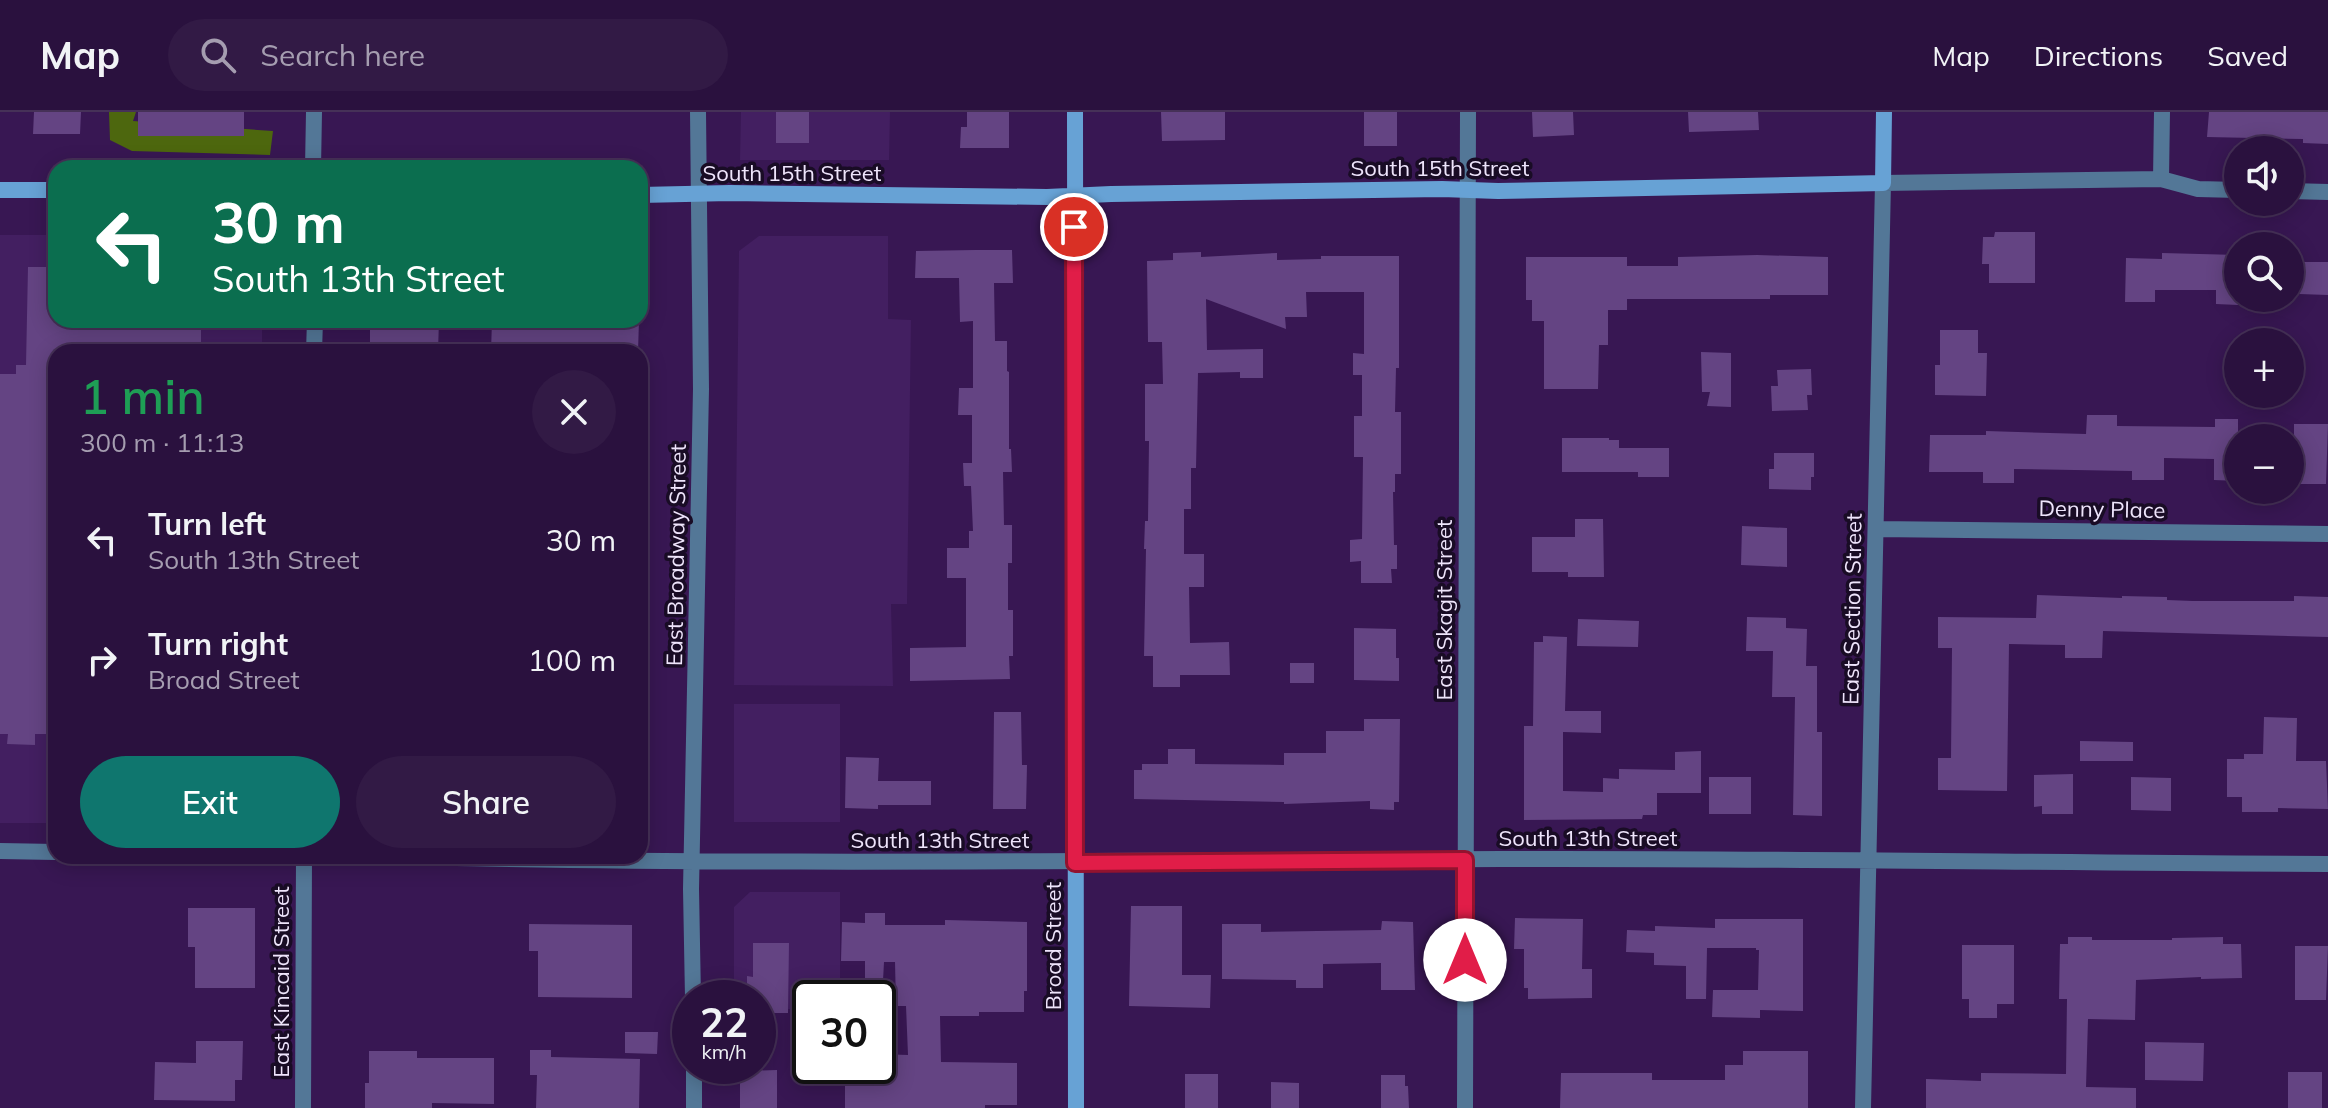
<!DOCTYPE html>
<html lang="en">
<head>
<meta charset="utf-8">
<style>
	:root { --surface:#2a113e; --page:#321a45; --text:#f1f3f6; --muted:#a59db0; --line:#463158; --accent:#0f766e }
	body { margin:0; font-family:Mulish,sans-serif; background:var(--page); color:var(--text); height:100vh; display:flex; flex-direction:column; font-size:30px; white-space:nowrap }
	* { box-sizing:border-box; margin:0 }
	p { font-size:26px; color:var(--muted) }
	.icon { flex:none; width:44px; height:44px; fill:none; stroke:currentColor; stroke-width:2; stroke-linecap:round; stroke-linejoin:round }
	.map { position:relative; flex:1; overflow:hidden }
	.sheet { position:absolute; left:48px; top:232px; width:600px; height:520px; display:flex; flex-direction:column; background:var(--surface); border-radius:24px; box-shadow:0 4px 20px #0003,0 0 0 2px var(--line) }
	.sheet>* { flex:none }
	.hud { position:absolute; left:48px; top:48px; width:600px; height:168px; border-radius:24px; box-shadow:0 4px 20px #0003,0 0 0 2px var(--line); background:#0b6e4f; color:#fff; overflow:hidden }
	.controls { position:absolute; left:2224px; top:24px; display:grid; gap:16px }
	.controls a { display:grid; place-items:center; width:80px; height:80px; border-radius:50%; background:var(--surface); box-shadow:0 4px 20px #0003,0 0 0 2px var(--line); font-size:40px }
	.speed { position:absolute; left:672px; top:868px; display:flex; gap:16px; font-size:40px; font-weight:700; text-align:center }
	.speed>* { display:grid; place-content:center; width:104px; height:104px; border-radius:50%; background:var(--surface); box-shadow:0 4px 20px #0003,0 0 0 2px var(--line); line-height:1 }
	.speed small { font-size:20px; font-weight:400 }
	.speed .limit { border:4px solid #111; border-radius:12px; background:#fff; color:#111 }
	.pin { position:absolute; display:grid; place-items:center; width:68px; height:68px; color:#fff; margin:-34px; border:4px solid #fff; border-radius:50%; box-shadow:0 2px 8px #0007 }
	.me { position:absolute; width:88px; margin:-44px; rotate:0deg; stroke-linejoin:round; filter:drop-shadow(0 0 6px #0008) }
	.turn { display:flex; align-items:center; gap:28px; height:168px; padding:0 32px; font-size:36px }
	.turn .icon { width:104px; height:104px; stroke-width:2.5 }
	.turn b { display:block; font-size:56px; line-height:68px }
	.round { display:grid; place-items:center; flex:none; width:84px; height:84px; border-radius:42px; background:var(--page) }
	.head { display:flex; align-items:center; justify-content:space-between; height:136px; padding:0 32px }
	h1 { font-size:48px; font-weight:600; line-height:60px; color:#1e9e55 }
	.button { display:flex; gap:16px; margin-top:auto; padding:16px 32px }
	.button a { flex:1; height:92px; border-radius:48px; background:var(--accent); color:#fff; font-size:32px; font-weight:600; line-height:92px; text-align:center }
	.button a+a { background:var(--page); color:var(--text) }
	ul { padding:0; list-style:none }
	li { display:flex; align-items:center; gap:24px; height:120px; padding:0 32px }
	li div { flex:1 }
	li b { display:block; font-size:30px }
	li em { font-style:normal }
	header { display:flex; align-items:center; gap:48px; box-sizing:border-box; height:112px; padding:0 40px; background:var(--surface); border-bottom:2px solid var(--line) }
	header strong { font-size:38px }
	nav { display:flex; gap:44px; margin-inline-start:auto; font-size:28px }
	.search { width:560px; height:72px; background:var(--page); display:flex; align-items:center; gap:20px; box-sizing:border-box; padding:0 28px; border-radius:44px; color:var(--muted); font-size:30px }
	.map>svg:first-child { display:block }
	.built { fill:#431f61 }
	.forest { fill:#4d670e }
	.building { fill:#644483 }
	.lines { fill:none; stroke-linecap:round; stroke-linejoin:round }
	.street { stroke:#537797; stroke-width:16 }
	.secondary { stroke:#67a2d5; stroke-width:16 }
	.route-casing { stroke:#92132f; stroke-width:20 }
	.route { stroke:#e11d48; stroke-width:14 }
	.labels { text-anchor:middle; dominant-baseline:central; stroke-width:7; stroke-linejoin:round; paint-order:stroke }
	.street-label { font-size:22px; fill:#eee4fb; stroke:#190c25 }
</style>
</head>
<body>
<header>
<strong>Map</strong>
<div class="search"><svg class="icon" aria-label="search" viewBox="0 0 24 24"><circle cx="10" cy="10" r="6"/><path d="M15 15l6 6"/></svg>Search here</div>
<nav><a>Map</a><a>Directions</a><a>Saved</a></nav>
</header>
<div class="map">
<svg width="2328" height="996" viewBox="0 0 2328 996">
	<rect width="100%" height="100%" fill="#381753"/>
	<!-- built -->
	<path class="built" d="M741,0H890L889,48H740Z
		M0,123H56V208H262V240H56V711H0Z
		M759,124H888V207L911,208L907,492H891L893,574L734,573L739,139Z
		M734,592H840V710H734Z
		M750,780H840V886H810V897H758V886H734V795Z"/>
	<!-- forest -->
	<path class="forest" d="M109,0H136L133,9L273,19L270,43L132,39L110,28Z"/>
	<!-- building -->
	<path class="building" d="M34,0H81L80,22H33Z
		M138,0H244V24H138Z
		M776,0H809V31H776Z
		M967,0H1009V36H960L961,15H967Z
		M1161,0H1225V28L1162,29Z
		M1364,0H1397V34H1364Z
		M1532,0H1573L1574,23L1533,25Z
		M1688,0H1758L1759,18L1689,20Z
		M2209,0H2328V32L2303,31V27L2207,25Z
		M1995,120H2035V171H1989V152H1982L1983,125H1994Z
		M975,138H1012L1013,171H994L995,229H1007V259L1009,260V337H1011L1012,360H1003L1004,413H1012V451H1008V498H1013V544H1009L1010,567L910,569V536L966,535V466H947V436H969V419H973L971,374H964L963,351H972V303H958L959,276H973V209L960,210L959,166H915L916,139Z
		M1201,140V145L1277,141V148L1321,147V144H1399V256H1396L1395,300H1401V362H1395V380H1393L1394,433H1397V457H1391L1392,471H1361V449L1350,450V428L1362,427L1363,345H1354V304H1362V263H1353V241L1364,242V180H1306L1307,205H1285L1286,217L1206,187L1207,238L1263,237V266H1240V260L1198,261L1196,356H1191V397H1184V442H1204V475H1189L1190,531L1229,530L1230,563H1180V575H1153V544H1144L1146,437H1144L1145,409H1148L1149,329H1145V272H1163L1162,230H1148L1147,149L1173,148V141Z
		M2162,141L2238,143V193L2216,192V178H2155V190H2125L2126,146L2162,147Z
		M1757,143L1828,145V183H1770V187H1627V198H1608V233H1599L1598,277H1544V209H1532V188H1526V145H1627V154H1678V145Z
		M2299,150H2328V183L2299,182Z
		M28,155H56V208H152V213H201V240H56V622H35V633L7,632L8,622H0V262H16V253H26Z
		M370,208H439L438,240H370Z
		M492,208H639L638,240H491Z
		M1940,218H1978V241H1987L1986,284L1935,283V253H1940Z
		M1701,240L1731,241V295L1707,294L1710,280H1702Z
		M1811,257L1812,283H1807L1808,298L1772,299L1771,274H1778L1777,258Z
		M2087,303H2117V314L2215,315V307H2238V369L2214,368V347L2164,346V368H2132V359L2014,357V371H1983V360H1929L1930,323H1986V319L2086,322Z
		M2294,312H2328L2326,372H2294Z
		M1562,326H1609V328H1619V336H1669V365H1638V360H1562Z
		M1774,341H1814V365H1811V378L1769,377V357H1774Z
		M1575,407H1603L1604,465H1568V460H1532V425H1575Z
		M1742,414L1787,416V455L1741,453Z
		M2037,483L2122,486V484L2167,485V488L2193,489H2294V484L2328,485V525L2103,519L2102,546H2065V533L2009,532L2007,679L1938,678V646H1951L1952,536H1938V505L2036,506Z
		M1747,505L1786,506V516L1807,517L1806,554H1817V620H1822V704L1793,703L1795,585H1772L1773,539H1746Z
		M1578,507L1639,509L1638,535L1577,534Z
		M1354,516L1396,517V546H1399V569L1354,568Z
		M1543,524L1567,525L1565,599H1601V621L1563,620V679L1603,680V666L1619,667V657L1675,658V640L1701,639V681H1657V703H1643L1642,707L1524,708V614H1533L1534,530H1543Z
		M1290,551H1314V571H1290Z
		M994,600H1021L1022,653H1027L1026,697H993Z
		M2264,605L2297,606L2296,649H2326L2328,697L2278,696V700H2242V685H2227V647H2244V642H2263Z
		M1364,607H1400L1399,690H1394V698L1370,697V689L1284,692V690L1134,687V658H1142V652H1168V637H1195V652L1284,653V641H1326V619H1364Z
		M2080,629L2133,630V649H2080Z
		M846,645L879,646L878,669H931V693H878V697L845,696Z
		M2073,662V702H2042V694L2034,695V663Z
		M1709,665H1751V702H1709Z
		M2131,665L2171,666V699L2131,698Z
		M1131,794H1182V863H1211L1210,896L1129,894Z
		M188,796H255V876H195V835H188Z
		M865,801H885V813H945V808L1027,810V879H1024V900H979V904H940L941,950L1017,951V993H985V996H845V970H857V954H878V942L908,943L906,894H896L895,850H884L883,869L865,868V849H841L842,810L865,811Z
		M1515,806L1583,807L1582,857H1592V886L1528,887V876H1524V837H1514Z
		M1715,807H1803V899L1760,898V906L1712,905L1713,878H1758L1759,838H1756V836H1707L1706,887H1686V854L1654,853V841L1626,840L1627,818L1655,819V814L1715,816Z
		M1382,809L1413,810L1415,878H1381V851L1323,852V876H1296V868L1222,867V812H1261V820L1381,818Z
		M529,812L632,813V886L538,885V839H529Z
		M2068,825H2092V828H2172V826L2223,825V832H2241L2242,866L2201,867V865L2136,868L2135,908L2088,907L2086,975L2136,976V996H1926V967L1981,969V961L2066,962L2067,887H2059L2060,832H2068Z
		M753,831H789L788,901H758V886H747V864L753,865Z
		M1962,833H2014V892H1997V906H1969V887H1962Z
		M2295,834H2328L2326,888H2295Z
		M625,920H658L657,942L625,941Z
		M196,929H243L242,968H235V989L154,988L155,950L196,951Z
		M2145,930L2204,931L2203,969L2145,968Z
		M530,938H551V945L640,947L639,996H536L537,963H530Z
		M369,939H417V946H494V992L432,991V996H365V971H369Z
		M1743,939H1808V996H1560L1561,961H1652V968H1725V953H1743Z
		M777,958V996H740V959Z
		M2288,960H2322V996H2288Z
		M1185,962H1218V996H1185Z
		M1381,963H1405V974H1408L1409,996H1381Z
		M1271,970L1299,971V996H1271Z"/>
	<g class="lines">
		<!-- street -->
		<path class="street" d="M313,56L314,0
			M2161,67L2162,0
			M2290,79L2328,80
			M314,240L315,208
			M1876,417L2328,422
			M0,739L56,740
			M369,744C746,754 1124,748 1501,747C1777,746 2052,751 2328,752
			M693,886L691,777L701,277L698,0
			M694,954V996
			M303,996L304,744
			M1465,996L1468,0
			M1863,996L1883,71L2161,67L2198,77L2238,78"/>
		<!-- secondary -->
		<path class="secondary" d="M1075,0L1076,996
			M0,78H56
			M640,83L730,81L1047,85L1111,82L1442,77L1498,79L1883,71L1884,0"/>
	</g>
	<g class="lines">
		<!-- route casing -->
		<g class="route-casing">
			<path id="route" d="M1074,115L1075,751L1465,748V848"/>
		</g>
		<!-- route -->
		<use href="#route" class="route"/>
	</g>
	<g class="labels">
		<!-- street labels -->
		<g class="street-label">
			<text x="1440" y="56">South 15th Street</text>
			<text x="792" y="61">South 15th Street</text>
			<text transform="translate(2102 397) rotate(1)">Denny Place</text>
			<text transform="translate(676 443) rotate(-89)">East Broadway Street</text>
			<text transform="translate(1852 497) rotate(-89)">East Section Street</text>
			<text transform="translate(1444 498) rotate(-90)">East Skagit Street</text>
			<text x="1588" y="726">South 13th Street</text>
			<text x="940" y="728">South 13th Street</text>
			<text transform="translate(1053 834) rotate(-90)">Broad Street</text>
			<text transform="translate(281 870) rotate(-90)">East Kincaid Street</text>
		</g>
	</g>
</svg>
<div class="controls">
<a><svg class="icon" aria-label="sound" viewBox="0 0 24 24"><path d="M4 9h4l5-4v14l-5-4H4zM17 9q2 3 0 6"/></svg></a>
<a><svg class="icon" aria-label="search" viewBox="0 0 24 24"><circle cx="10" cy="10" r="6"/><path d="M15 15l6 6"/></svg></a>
<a>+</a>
<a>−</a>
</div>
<div class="speed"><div>22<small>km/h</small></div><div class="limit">30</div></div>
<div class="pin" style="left:1074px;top:115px;background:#d93025"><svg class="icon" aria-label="arrive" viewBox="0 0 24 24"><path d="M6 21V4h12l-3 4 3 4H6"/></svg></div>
<svg class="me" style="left:1465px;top:848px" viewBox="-20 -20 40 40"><circle r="19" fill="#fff"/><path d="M0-13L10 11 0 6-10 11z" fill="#e11d48"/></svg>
<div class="hud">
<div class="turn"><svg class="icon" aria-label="left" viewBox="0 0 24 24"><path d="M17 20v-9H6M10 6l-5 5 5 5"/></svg><div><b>30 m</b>South 13th Street</div></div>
</div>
<section class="sheet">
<div class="head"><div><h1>1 min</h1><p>300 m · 11:13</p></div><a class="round"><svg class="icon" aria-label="close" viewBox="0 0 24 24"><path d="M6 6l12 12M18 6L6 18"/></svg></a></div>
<ul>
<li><svg class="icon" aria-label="left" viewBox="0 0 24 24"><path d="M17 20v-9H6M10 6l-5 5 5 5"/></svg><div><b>Turn left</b><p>South 13th Street</p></div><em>30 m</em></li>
<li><svg class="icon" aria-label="right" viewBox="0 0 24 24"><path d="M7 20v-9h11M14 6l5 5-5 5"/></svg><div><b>Turn right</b><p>Broad Street</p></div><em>100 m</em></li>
</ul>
<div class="button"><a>Exit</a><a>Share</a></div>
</section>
</div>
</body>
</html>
